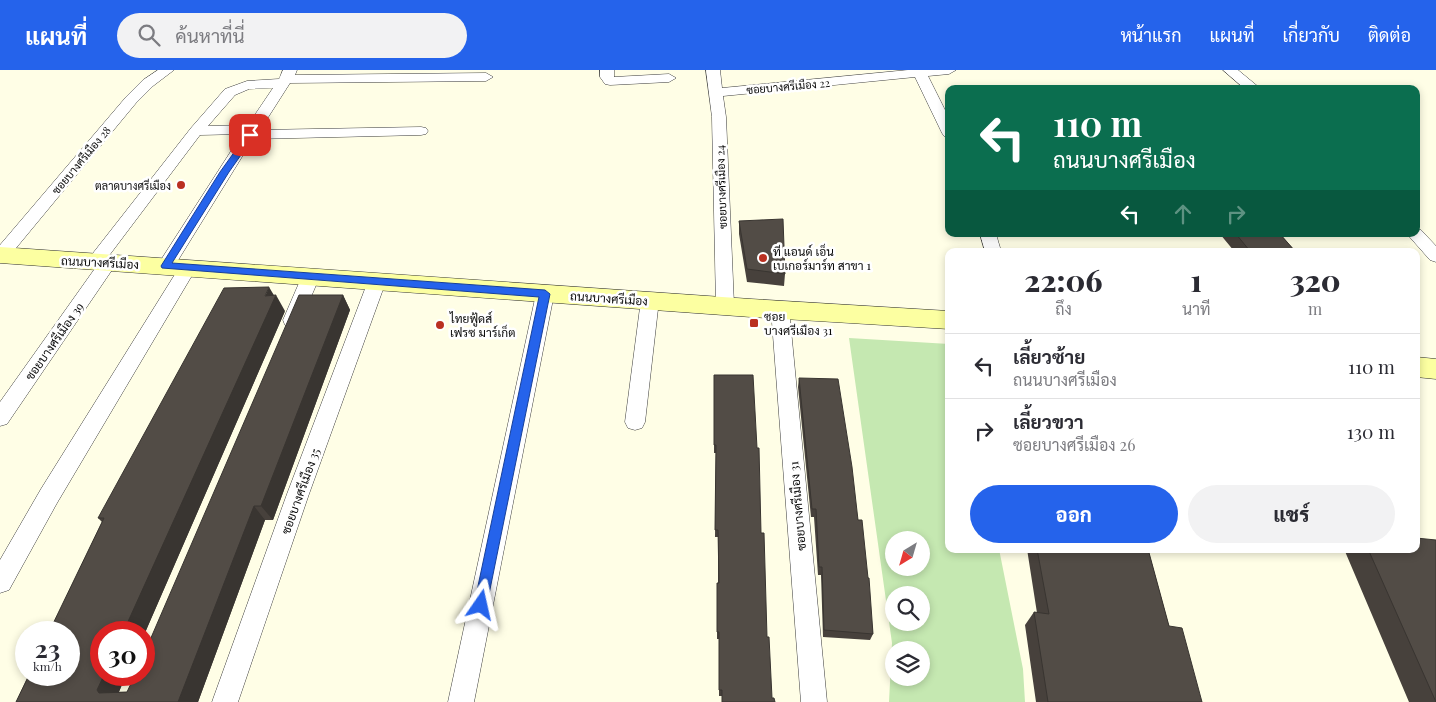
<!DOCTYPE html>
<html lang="th">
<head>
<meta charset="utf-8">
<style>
	:root { --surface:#fff; --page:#f2f2f3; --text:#2b2b33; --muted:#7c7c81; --line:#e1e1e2; --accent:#2563eb }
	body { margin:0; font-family:"Playfair Display",Sarabun,serif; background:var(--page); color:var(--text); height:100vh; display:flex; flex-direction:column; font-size:19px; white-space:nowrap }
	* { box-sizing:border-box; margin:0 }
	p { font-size:16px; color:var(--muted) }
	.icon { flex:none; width:28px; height:28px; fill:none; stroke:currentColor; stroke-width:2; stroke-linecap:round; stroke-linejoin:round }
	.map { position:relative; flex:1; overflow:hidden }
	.sheet { position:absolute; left:945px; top:178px; width:475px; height:305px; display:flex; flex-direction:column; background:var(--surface); border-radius:10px; box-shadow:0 2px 8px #0003 }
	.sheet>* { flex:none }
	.banner { position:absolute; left:945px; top:15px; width:475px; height:152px; border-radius:10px; box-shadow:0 2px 8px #0003; background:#0b6e4f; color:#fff; overflow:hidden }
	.needle { width:32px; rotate:217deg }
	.tools { position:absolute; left:885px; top:461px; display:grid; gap:10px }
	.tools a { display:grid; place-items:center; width:45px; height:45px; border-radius:50%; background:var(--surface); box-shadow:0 2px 8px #0003; font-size:25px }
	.speed { position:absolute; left:15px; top:551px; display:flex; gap:10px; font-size:25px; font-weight:700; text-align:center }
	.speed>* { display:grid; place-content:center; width:65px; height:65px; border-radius:50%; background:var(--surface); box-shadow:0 2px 8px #0003; line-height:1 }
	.speed small { font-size:12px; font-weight:400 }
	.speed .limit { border:8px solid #d22; background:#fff; color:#111 }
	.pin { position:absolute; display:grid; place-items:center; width:42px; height:42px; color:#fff; margin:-21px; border-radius:10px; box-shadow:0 2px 8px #0006 }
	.me { position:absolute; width:55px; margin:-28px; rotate:11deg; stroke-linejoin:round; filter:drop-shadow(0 0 4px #0008) }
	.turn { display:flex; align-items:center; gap:18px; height:105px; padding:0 25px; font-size:22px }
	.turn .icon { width:65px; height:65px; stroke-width:2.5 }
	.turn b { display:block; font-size:35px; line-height:42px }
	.lanes { display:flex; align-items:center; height:48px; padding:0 25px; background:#0003; justify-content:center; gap:25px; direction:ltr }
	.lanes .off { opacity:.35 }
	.eta { display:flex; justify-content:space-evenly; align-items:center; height:85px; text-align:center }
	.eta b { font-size:30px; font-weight:800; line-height:35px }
	.primary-button { display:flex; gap:10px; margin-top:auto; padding:10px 25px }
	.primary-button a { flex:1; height:58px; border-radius:30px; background:var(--accent); color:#fff; font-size:20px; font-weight:800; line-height:58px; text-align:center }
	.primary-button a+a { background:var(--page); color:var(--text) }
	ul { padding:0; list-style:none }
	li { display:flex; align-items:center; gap:15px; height:65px; padding:0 25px; border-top:1px solid var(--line) }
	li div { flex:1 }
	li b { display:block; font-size:19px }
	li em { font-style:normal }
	header { display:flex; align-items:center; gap:30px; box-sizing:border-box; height:70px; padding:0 25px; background:var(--accent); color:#fff }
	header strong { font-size:24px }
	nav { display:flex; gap:28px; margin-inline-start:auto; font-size:18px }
	.search { width:350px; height:45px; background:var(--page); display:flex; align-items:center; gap:12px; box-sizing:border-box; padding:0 18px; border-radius:28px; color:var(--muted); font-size:19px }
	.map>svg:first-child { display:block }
	.green { fill:#c5e8b1; fill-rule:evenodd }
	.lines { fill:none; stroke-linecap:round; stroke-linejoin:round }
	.street-casing { stroke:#3d3d3d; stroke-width:1 }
	.secondary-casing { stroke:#2c2c2c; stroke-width:1 }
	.street { fill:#fff; fill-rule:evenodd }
	.secondary { fill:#fcffa1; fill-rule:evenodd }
	.wall { fill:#47413c }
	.shaded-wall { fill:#393531 }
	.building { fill:#524c46; stroke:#393531 }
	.route { fill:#2563eb; stroke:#184099 }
	.poi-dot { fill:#ba3021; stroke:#fff; stroke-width:2 }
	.labels { text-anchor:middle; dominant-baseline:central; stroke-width:5; stroke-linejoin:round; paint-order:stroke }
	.far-street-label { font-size:11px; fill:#0a0a0a; stroke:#fff }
	.far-poi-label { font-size:11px; fill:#0a0a0a; stroke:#fff; text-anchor:end }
	.poi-label { font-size:12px; fill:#0a0a0a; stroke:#fff; text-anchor:start }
	.street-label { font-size:12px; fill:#0a0a0a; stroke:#fff }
</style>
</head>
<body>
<header>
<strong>แผนที่</strong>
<div class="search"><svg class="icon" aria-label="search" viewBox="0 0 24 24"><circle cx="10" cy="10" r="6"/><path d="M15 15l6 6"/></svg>ค้นหาที่นี่</div>
<nav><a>หน้าแรก</a><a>แผนที่</a><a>เกี่ยวกับ</a><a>ติดต่อ</a></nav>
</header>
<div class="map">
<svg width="1436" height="632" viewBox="0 0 1436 632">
	<rect width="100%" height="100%" fill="#fffee6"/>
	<!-- green -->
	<path class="green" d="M849,268L949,274V479H999L1023,599L1025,632H889L892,573ZM894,470H921V498H894ZM894,525H921V552H894ZM894,580H921V608H894Z"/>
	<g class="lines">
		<!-- street casing -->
		<g class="street-casing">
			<path id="street" d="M158,0H174L153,16L136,33L7,189L0,190V175L126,27L143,10Z
				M283,0H297L295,5L486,3L493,7L486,11L290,13L260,60L421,57L426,58L428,61L426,64L421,65L253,69L172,200L166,202L160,200L157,196L242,64L200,65L108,187L114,189L117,193L114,197L7,354L0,356V332L96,197L90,195L87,191L90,187L191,58L225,19L247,11L279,9ZM273,18L248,55L208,56L235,25L249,19Z
				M600,0H614V7L669,4L676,8L669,12L610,15L605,14L600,7Z
				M706,0H720L722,18L908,0H956L949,4L928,6L949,48V67L944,66L942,63L915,7L723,26L726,47L734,235L731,240L725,241L719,240L716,235L712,47Z
				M1223,0H1238L1261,19H1245Z
				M1416,159L1421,160L1436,176V192L1430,190L1407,164H1416Z
				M980,164H996L1001,181H985Z
				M188,191L194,193L197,197L57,433L9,520L0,523V490L41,419L182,193Z
				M311,200L317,202L320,206L301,250L299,255L292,257L285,255L283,250L302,206L305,202Z
				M377,205L383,207L386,211L309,424L238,632H212L287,424L368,211L371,207Z
				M545,218L551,220L554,224L474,632H448L536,224L539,220Z
				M650,224L656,226L659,230L645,352L642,358L635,360L628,358L625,352L641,230L644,226Z
				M780,233L787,234L789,239L827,632H801L771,239L773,234Z"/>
		</g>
		<!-- secondary casing -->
		<g class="secondary-casing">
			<path id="secondary" d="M0,177L751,229L949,241V259L751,247L0,193Z
				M1416,287L1436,289V309L1416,307Z"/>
		</g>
		<!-- street -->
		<use href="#street" class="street"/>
		<!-- secondary -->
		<use href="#secondary" class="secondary"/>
	</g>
	<!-- wall -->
	<path class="wall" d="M739,151L785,204L784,216L747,212L739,164Z
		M1220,164H1280L1295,181H1234Z
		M343,225L350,240L273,450H265L198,632H16L102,452L98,448L285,241L144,565V562H101V605H126L119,622H127Z
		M714,305H753L722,626H719V569H717V521L718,513V467H715L716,383H714Z
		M799,308L858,450L873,564L870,570L823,567L821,505H818L814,447H811L798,317Z
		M1027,479H1148L1169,556L1202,632H1036L1025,555L1034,542L1037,543Z
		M1344,479H1416L1436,632H1409Z"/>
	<!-- shaded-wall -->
	<path class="shaded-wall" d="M269,217L275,227L276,225L285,241L144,565V562H126V556Z
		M343,225L350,240L273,450L261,436Z
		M254,436L265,450L198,632H178Z
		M104,605H126L115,631L99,623L97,620Z"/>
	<!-- building -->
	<path class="building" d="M783,149L785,204L747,199L739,151Z
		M1236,164H1280L1295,181H1250Z
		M269,217L265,226L276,225L126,556V562H101V605H104L97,620L99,623L127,622L135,605H144V584L299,225H343L261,436H254L178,632H16L29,605H69V562H49L104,448H98L224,218Z
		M714,305H753L757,378H759L761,463H764L767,567H769L772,628H774L775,632H722V620H719V562H717V513H719L718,460H715L716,375H714Z
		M799,308L838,309L852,397L858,450H862L868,508H869L873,564L824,560L822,497H819L816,439H812Z
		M1416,468L1436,470V632L1368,479H1416Z
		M1037,479H1148L1169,556L1182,558L1202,632H1048L1034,542L1049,544Z"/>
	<!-- route -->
	<path class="route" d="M248,63L255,65L229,102L172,193L545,220L550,224L486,539L481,541L476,539L474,535L539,227L162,198L161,196L220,102Z"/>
	<!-- markers -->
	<g class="poi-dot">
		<circle cx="181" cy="115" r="5"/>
		<circle cx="763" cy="188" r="5"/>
		<rect x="749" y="248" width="10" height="10" rx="2.5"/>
		<circle cx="440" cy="255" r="5"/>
	</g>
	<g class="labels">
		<!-- far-street labels -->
		<g class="far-street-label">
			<text transform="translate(788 16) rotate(-5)">ซอยบางศรีเมือง 22</text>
			<text transform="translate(81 90) rotate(-50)">ซอยบางศรีเมือง 28</text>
			<text transform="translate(721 117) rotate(-92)">ซอยบางศรีเมือง 24</text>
		</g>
		<!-- far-poi labels -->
		<g class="far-poi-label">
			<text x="171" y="115">ตลาดบางศรีเมือง</text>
		</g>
		<!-- poi labels -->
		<g class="poi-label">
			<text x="773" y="181">ที แอนด์ เอ็น<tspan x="773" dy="14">เบเกอร์มาร์ท สาขา 1</tspan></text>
			<text x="764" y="246">ซอย<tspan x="764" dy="14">บางศรีเมือง 31</tspan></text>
			<text x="450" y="248">ไทยฟู้ดส์<tspan x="450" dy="14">เฟรซ มาร์เก็ต</tspan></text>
		</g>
		<!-- street labels -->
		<g class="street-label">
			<text transform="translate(100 192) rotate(3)">ถนนบางศรีเมือง</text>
			<text transform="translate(609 228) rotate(4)">ถนนบางศรีเมือง</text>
			<text transform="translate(54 271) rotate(-55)">ซอยบางศรีเมือง 39</text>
			<text transform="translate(300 421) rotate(-70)">ซอยบางศรีเมือง 35</text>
			<text transform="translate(797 436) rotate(-95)">ซอยบางศรีเมือง 31</text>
		</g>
	</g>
</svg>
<div class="tools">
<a><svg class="needle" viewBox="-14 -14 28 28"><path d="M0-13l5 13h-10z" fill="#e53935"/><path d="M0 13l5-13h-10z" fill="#7c7c81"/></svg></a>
<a><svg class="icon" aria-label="search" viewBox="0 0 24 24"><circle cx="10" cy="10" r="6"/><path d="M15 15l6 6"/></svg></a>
<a><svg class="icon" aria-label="layers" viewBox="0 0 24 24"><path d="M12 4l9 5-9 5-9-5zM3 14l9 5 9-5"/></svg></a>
</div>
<div class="speed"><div>23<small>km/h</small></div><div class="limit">30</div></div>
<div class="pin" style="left:250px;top:65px;background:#d93025"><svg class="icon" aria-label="arrive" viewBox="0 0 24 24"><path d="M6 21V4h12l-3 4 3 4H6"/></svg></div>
<svg class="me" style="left:481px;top:535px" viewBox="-20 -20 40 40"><path d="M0-17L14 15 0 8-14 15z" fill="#2563eb" stroke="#fff" stroke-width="4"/></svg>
<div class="banner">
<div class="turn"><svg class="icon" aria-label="left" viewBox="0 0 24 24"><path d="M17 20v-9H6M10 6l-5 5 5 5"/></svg><div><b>110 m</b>ถนนบางศรีเมือง</div></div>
<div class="lanes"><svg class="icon" aria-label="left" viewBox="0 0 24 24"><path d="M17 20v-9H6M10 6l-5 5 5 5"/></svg><svg class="icon off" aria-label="ahead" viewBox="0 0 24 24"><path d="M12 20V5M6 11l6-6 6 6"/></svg><svg class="icon off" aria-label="right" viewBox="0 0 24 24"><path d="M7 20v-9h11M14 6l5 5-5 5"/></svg></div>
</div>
<section class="sheet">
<div class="eta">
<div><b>22:06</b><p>ถึง</p></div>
<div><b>1</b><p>นาที</p></div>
<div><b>320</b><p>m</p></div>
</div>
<ul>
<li><svg class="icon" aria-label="left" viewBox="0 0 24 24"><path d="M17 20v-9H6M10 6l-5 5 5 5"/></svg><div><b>เลี้ยวซ้าย</b><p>ถนนบางศรีเมือง</p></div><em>110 m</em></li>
<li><svg class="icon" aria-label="right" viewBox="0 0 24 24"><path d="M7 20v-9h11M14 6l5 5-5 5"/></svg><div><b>เลี้ยวขวา</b><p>ซอยบางศรีเมือง 26</p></div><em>130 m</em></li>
</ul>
<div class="primary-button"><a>ออก</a><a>แชร์</a></div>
</section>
</div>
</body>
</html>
